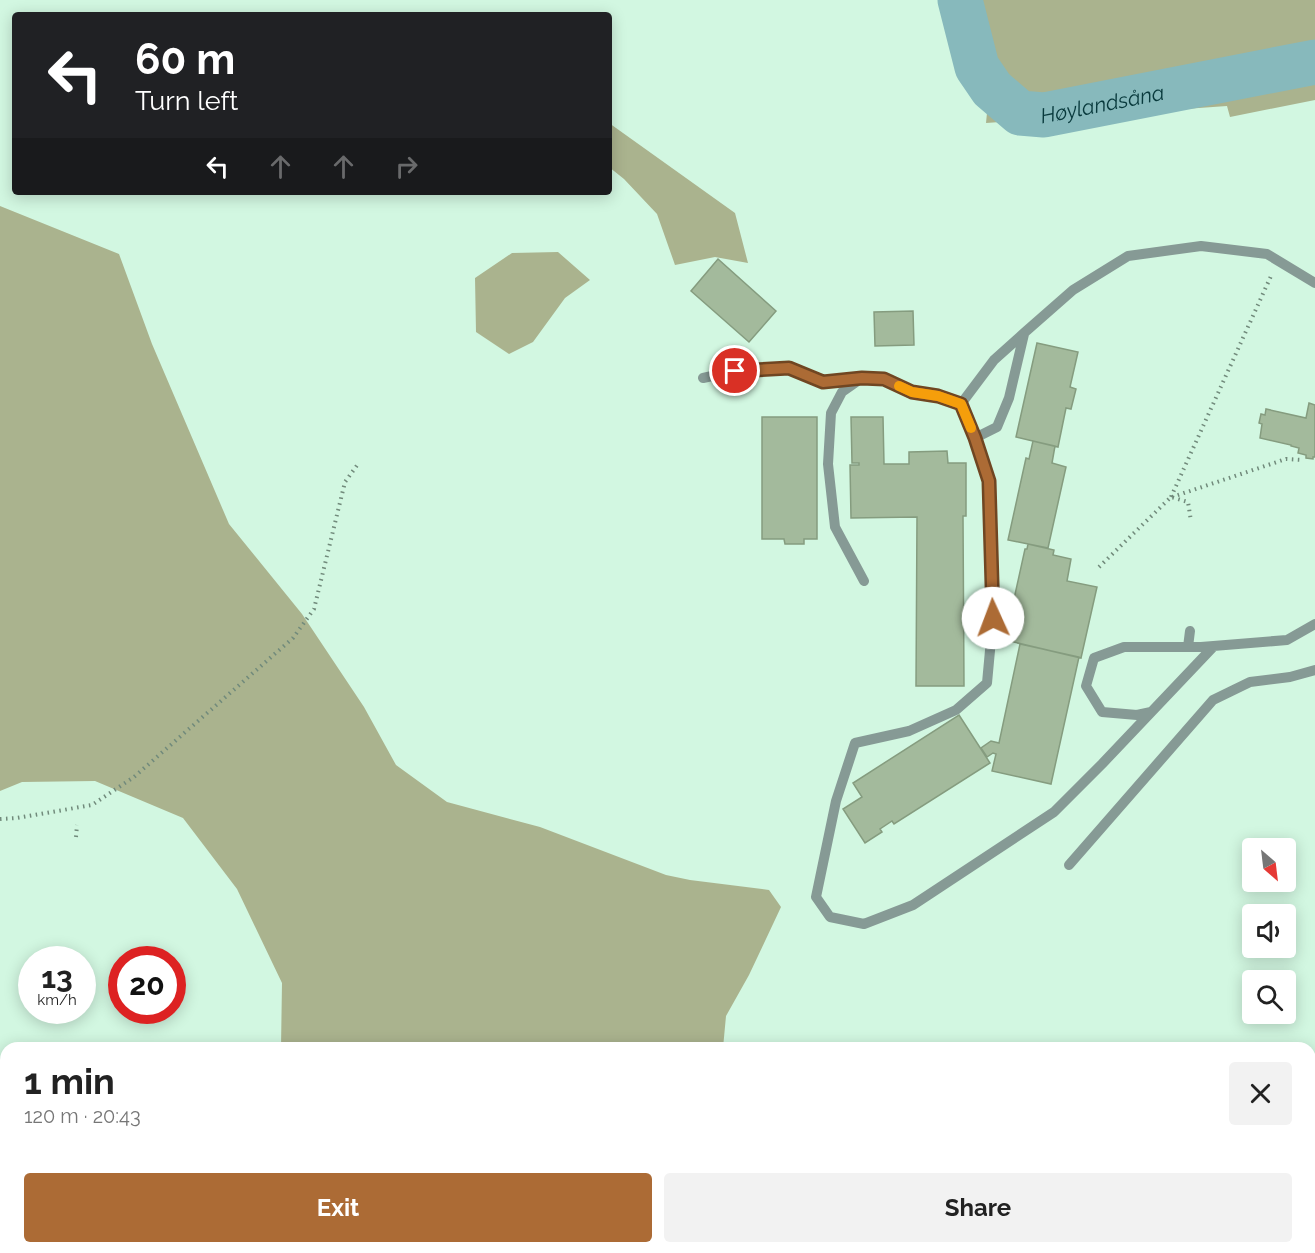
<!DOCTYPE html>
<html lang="en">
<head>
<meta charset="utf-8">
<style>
	:root { --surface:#fff; --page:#f2f2f2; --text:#222; --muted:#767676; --accent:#ac6b35 }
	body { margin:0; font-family:Raleway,sans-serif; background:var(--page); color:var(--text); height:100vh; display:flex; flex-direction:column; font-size:22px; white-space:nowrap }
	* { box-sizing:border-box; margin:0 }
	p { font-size:20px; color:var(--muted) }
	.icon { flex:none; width:33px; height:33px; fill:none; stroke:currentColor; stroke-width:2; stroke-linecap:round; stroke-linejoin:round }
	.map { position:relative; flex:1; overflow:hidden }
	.side { position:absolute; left:0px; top:1042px; width:1316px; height:212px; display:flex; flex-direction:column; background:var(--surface); border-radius:18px 18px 0 0; box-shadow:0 3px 15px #0003 }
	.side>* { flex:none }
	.top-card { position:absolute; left:12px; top:12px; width:600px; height:183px; border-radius:6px; box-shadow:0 3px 15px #0003; background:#202124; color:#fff; overflow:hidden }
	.needle { width:39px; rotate:152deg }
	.controls { position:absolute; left:1242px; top:838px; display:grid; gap:12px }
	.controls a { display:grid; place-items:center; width:54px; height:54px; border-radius:6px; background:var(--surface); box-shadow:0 3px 15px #0003; font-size:30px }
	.speed { position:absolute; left:18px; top:946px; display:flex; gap:12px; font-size:30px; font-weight:700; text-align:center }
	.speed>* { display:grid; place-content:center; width:78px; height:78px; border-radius:50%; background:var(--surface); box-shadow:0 3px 15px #0003; line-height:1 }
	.speed small { font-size:15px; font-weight:400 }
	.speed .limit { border:9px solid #d22; background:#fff; color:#111 }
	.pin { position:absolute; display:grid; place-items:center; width:51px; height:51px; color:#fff; margin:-26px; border:3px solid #fff; border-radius:50%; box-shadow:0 2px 6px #0007 }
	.me { position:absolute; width:66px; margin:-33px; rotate:358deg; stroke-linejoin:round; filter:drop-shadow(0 0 4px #0008) }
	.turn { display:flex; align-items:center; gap:21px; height:126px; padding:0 24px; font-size:27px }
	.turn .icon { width:78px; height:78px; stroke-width:2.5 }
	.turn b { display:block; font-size:42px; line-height:51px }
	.lanes { display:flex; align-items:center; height:57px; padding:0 24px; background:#0003; justify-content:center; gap:30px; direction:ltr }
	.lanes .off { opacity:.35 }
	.round { display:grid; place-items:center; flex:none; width:63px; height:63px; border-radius:6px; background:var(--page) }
	.overview { display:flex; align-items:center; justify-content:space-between; height:102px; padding:0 24px }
	h1 { font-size:36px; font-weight:700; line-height:45px }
	.cta { display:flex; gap:12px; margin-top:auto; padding:12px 24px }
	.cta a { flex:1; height:69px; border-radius:6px; background:var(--accent); color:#fff; font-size:24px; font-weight:700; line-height:69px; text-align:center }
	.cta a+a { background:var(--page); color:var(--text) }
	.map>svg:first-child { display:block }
	.forest { fill:#aab38e }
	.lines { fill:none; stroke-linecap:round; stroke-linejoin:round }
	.river { stroke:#87b9bc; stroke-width:45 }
	.building { fill:#a3ba9c; stroke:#859c7f; stroke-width:1.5 }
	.path { stroke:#718a7b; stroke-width:4; stroke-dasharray:1.5 4.5; stroke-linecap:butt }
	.service { stroke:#869a95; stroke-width:10 }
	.route-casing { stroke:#704622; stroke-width:15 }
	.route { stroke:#ac6b35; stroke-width:10 }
	.slow { stroke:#f59e0b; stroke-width:10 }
	.labels { text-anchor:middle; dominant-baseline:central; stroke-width:4.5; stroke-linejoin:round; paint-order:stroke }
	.water-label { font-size:21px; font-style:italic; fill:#08393c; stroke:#fff }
</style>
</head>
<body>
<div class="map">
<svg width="1315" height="1253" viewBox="0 0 1315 1253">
	<rect width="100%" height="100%" fill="#d2f7e1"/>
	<!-- forest -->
	<path class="forest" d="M965,0H1315V100L1230,117L1227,106L986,123L990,82Z
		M609,123L735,213L748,263L715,257L675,265L657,214L624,179L609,167Z
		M0,206L119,254L152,344L229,524L302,614L364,707L396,765L447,802L540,827L666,875L690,880L769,890L781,907L749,975L726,1016L723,1048H281L282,983L237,889L183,818L95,781L22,782L0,791Z
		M558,252L590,280L565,298L533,342L509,354L476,332L475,278L512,253Z
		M183,1248H728L729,1253H194Z"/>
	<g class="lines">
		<!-- river -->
		<path class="river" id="s1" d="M960,0L977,67L992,89L1020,113L1044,115L1315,62"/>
	</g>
	<!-- building -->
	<path class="building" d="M718,259L776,311L749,342L691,291Z
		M913,311L914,345L875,346L874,312Z
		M1037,343L1078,352L1070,387L1076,389L1071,409L1066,408L1058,447L1016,437Z
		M1309,403L1315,405V457H1313V459L1306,458V455L1298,453L1299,448L1291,446V445L1260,438L1262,424L1259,423L1261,414L1265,415L1266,409L1306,418Z
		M762,417H817V539H804V544H785L784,539H762Z
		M851,417H883L884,464H909V452L947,451L948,463H966V516H963L964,686H916L917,517L851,518L850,465H859V463H852Z
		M1033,441L1055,446L1052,463L1066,467L1048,548L1008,540L1026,458L1029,459Z
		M1028,544L1054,550L1053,555L1071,559L1067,581L1097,587L1081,658L1005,640L1025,549H1027Z
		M1020,644L1079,657L1051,784L992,771L996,754L993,753L987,757L981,748L991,741L999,743Z
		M959,715L990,763L894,824L892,821L880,829L882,832L865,843L843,809L862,797L853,783Z"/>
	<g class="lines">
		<!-- path -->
		<path class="path" d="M1171,497L1271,276
			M1172,497L1286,459L1303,460
			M1099,567L1171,497L1188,502L1191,521
			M0,819L17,818L92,805L134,777L293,638L314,609L345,482L358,464
			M76,837L77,825"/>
		<!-- service -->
		<path class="service" d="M703,378L735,371L790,368L823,382L859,378
			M961,404L994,360L1024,333L1073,290L1128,256L1201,246L1267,254L1315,283
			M975,438L997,427L1009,398L1024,334
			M864,581L835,527L828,464L831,413L842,392L862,378L884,379L912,392L938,396L961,404L975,438L989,481L993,618L987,683L956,710L909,731L855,743L836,801L816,897L830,917L864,924L913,905L1054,812L1102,764L1213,647
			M1188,647L1190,631
			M1151,712L1137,715L1102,712L1086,686L1094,658L1124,647H1201L1287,640L1315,624
			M1069,865L1213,700L1250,682L1290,677L1315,670"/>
	</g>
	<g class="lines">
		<!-- route casing -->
		<g class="route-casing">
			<path id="route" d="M735,371L789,368L823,382L862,378L884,379L912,392L938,396L961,404L975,438L989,481L993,618"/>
		</g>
		<!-- route -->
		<use href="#route" class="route"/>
		<!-- slow -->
		<path class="slow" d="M899,386L912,392L938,396L961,404L971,428"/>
	</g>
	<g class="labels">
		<!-- water labels -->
		<g class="water-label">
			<text stroke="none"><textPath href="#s1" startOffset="216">Høylandsåna</textPath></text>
		</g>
	</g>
</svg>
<div class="controls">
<a><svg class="needle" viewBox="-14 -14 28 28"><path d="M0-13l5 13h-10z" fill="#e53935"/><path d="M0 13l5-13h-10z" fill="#767676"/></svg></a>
<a><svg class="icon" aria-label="sound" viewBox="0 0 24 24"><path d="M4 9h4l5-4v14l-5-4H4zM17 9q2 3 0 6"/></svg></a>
<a><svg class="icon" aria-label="search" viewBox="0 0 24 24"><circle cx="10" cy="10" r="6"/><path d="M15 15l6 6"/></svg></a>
</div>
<div class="speed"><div>13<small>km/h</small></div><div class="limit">20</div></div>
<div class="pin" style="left:735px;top:371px;background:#d93025"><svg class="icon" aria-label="arrive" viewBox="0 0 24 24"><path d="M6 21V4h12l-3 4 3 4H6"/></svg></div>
<svg class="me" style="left:993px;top:618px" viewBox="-20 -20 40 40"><circle r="19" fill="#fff"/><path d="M0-13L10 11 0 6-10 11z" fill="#ac6b35"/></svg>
<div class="top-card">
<div class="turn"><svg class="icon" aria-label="left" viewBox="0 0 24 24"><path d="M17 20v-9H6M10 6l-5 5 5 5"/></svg><div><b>60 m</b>Turn left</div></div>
<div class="lanes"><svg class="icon" aria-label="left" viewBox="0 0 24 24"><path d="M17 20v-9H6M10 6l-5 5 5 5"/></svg><svg class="icon off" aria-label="ahead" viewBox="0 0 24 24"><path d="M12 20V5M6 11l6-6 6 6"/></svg><svg class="icon off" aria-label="ahead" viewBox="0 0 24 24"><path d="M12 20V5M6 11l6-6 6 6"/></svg><svg class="icon off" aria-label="right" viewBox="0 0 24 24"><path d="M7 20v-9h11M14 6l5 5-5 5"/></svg></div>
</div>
<section class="side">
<div class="overview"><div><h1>1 min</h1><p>120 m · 20:43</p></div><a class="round"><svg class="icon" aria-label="close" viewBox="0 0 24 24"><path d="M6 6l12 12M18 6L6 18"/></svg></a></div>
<div class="cta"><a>Exit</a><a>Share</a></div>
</section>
</div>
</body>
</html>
